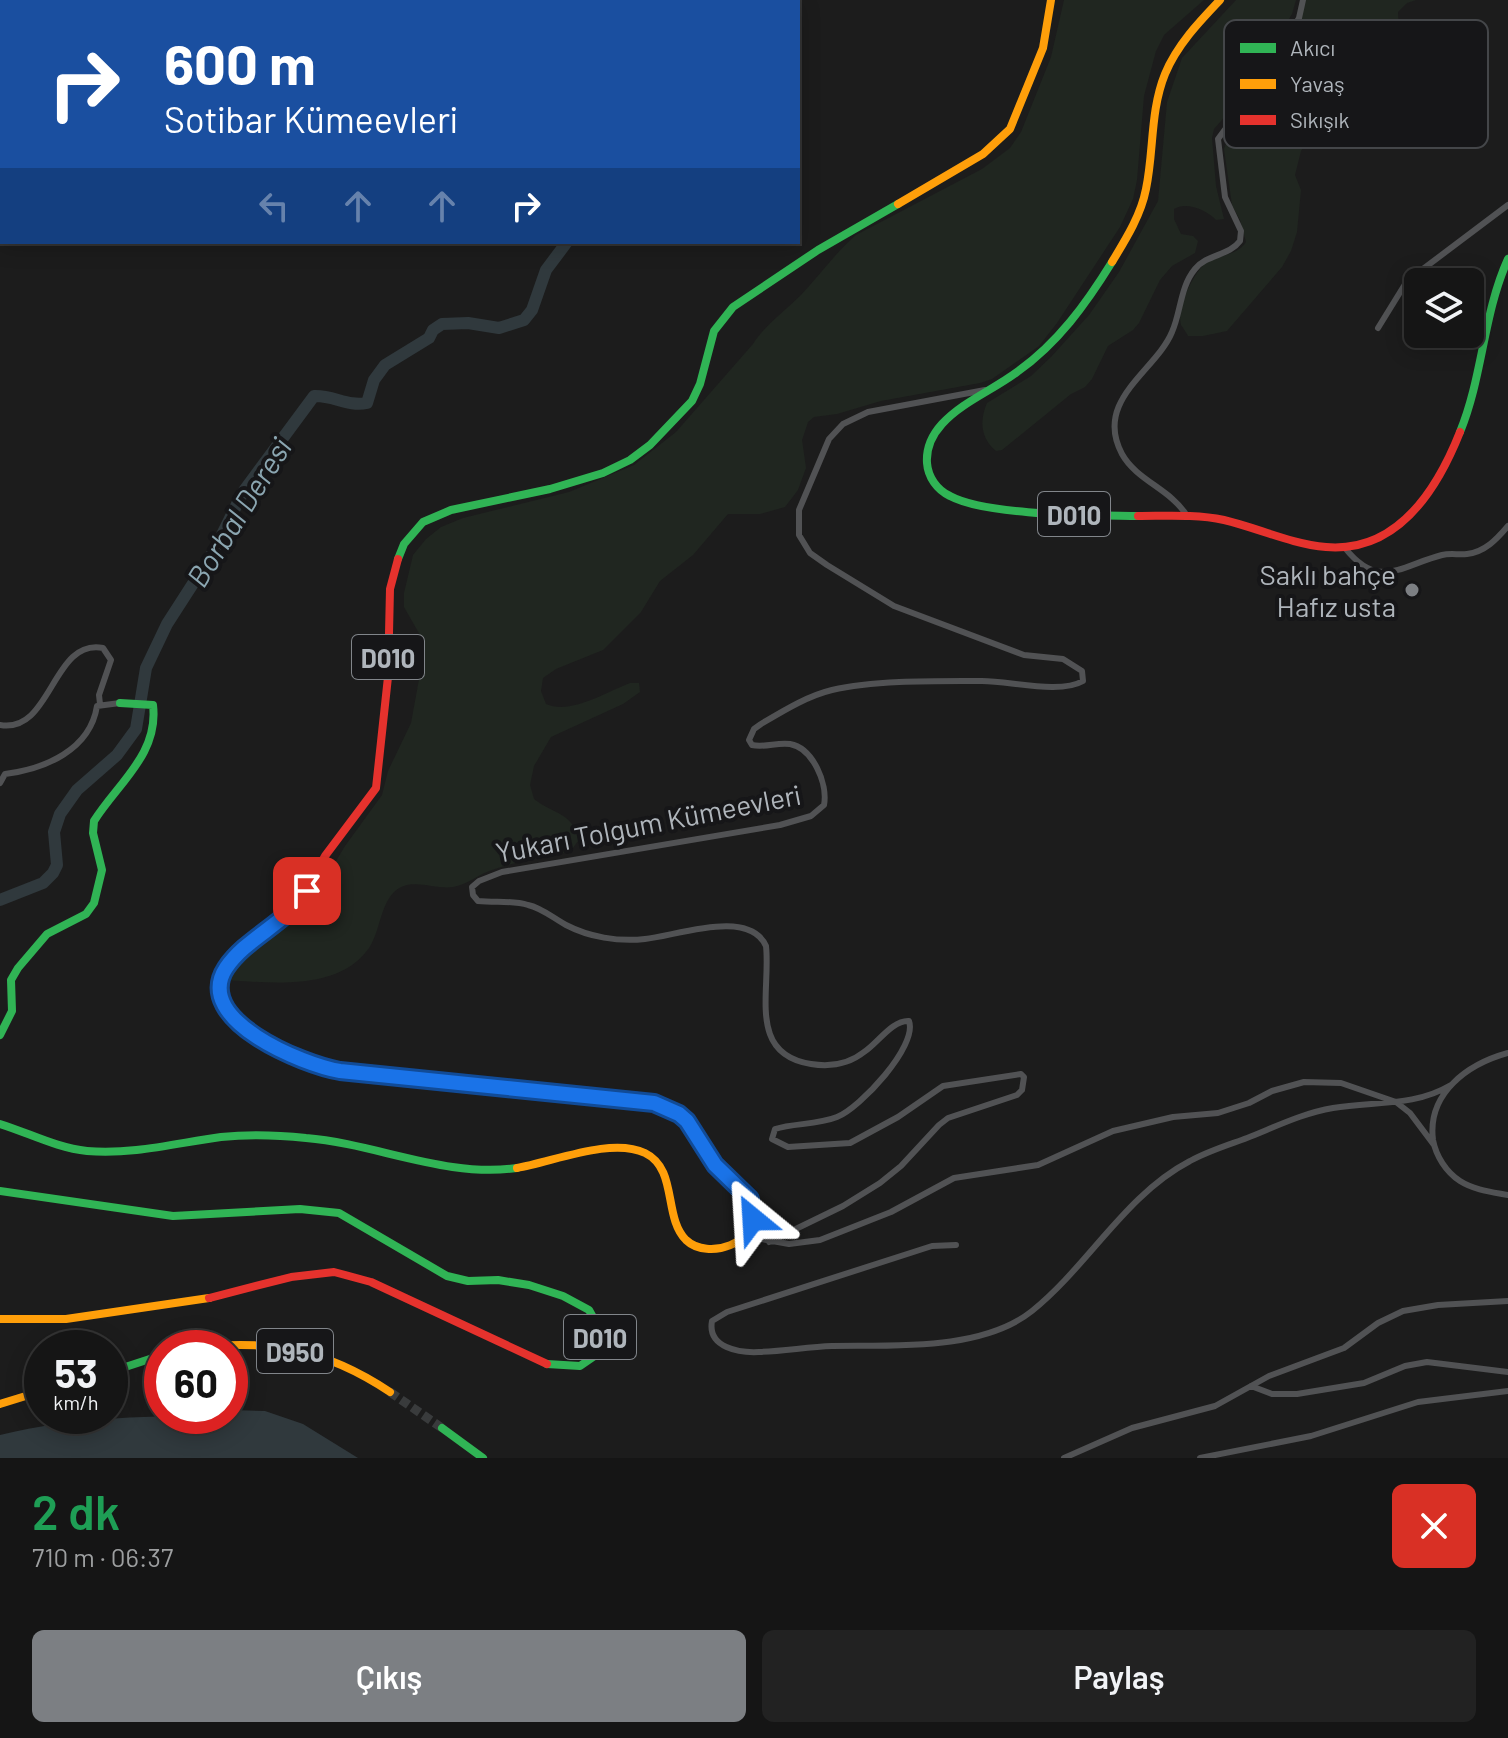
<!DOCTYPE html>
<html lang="tr">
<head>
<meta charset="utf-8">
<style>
	:root { --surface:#151515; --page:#222; --text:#f1f3f6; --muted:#9d9fa0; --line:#343434; --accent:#7c7f83 }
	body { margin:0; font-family:Barlow,sans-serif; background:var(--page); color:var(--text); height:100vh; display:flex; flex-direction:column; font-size:30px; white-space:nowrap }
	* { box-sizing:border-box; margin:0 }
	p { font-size:26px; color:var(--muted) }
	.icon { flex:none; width:44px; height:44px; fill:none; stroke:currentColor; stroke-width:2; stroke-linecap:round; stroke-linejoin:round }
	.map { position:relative; height:1458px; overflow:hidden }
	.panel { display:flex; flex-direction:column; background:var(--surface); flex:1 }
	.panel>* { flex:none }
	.guide { position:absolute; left:0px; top:0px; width:800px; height:244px; box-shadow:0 4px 20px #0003,0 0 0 2px var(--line); background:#1a4fa0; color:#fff; overflow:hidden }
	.buttons { position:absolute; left:1404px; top:268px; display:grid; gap:16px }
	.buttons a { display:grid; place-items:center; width:80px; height:80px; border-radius:12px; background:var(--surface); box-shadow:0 4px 20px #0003,0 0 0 2px var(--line); font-size:40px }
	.speed { position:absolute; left:24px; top:1330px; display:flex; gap:16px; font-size:40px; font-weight:700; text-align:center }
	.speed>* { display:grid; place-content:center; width:104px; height:104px; border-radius:50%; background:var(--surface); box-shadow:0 4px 20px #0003,0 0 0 2px var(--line); line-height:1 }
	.speed small { font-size:20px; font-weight:400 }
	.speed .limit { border:12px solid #d22; background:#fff; color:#111 }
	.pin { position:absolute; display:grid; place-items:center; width:68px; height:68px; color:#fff; margin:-34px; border-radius:16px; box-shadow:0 4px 12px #0006 }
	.me { position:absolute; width:88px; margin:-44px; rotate:333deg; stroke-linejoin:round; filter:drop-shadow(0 0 6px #0008) }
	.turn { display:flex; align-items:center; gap:28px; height:168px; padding:0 32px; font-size:36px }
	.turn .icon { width:104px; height:104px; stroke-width:2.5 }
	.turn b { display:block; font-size:56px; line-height:68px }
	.lanes { display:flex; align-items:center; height:76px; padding:0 32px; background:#0003; justify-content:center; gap:40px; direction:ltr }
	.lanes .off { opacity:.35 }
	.round { display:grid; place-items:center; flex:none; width:84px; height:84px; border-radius:12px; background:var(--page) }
	.summary { display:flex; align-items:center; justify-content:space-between; height:136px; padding:0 32px }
	h1 { font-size:48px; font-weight:600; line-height:60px; color:#1e9e55 }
	.action { display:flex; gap:16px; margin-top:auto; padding:16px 32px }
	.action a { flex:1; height:92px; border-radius:12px; background:var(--accent); color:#fff; font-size:32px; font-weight:600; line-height:92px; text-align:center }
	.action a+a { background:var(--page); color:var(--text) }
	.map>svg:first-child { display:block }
	.green { fill:#202620 }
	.water { fill:#30393d }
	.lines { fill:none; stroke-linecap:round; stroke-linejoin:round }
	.river { stroke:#30393d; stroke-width:12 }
	.primary-tunnel { stroke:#393b3c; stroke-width:9; stroke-dasharray:9 4.5; stroke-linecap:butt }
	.street { stroke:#515254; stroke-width:6 }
	.fast { stroke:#30b455; stroke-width:8 }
	.slow { stroke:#ff9f0a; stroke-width:8 }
	.jam { stroke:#e5322d; stroke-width:8 }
	.route-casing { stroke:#114b97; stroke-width:20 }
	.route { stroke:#1a73e8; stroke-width:14 }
	.poi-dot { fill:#7c7f83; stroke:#161618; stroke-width:3 }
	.labels { text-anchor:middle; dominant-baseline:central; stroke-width:8; stroke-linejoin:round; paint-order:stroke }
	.shield { fill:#161618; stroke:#81858a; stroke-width:2 }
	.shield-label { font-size:26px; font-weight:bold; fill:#afb5bb }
	.poi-label { font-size:28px; fill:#afb5bb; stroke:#161618; text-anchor:end }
	.street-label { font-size:28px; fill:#afb5bb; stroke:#161618 }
	.water-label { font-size:30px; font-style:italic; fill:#8ba6b1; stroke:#161618 }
	.key { fill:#161618; stroke:#444649; stroke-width:2 }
	.key-label { font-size:22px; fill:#afb5bb }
</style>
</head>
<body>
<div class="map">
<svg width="1508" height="1458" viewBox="0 0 1508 1458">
	<rect width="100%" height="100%" fill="#1c1c1c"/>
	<!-- green -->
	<path class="green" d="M1064,0H1204L1164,35L1156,51L1144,96L1137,180L1133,199L1120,227L1057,323L1039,346L992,379L980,383L881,401L837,414L814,417L808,422L802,440L806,468L798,490L785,507L760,514H728L693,555L660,581L641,612L603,650L556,669L543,678L541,691L546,704C571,715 606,692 630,683H639L640,692L623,704L551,737L534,766L530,785L534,799C554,815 574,812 578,841L570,852C544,856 518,861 492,870C479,874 467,885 453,887C435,890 410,876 394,892C380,906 380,932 369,948C339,991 272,983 226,980L240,961L301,910L321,886L345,846L382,795L388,771L411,723L424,652L420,635L404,607V593L413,555L426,539L441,527L463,518L569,492L634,465L676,432L753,344C766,324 784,312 801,295C820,275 835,253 856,235L982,169L1010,148L1021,132L1051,57Z
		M1236,0H1296L1292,14L1240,99L1214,129L1212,138L1216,186L1224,219L1216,220C1207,210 1186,201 1174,209V219L1181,234L1193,236L1198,241L1195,253L1172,266L1160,280L1139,323L1133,330L1108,346L1092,379L1085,387L1071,394L1002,450L996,451C981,439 979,421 987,403L1031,376L1051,357L1089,315L1119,272L1158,201L1167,102L1182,58Z
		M1306,0H1416L1407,3L1398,12L1400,52L1367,100L1350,119L1333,111L1327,112L1301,151L1295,175L1301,190L1297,232L1291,251L1282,267L1227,331L1203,336H1188C1187,334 1182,326 1181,325C1176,309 1194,271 1207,262C1220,255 1238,255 1246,242L1240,220L1232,205L1224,149L1229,135L1240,118L1260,116L1263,113C1267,98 1265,84 1272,69C1282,45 1300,26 1306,0Z"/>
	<!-- water -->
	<path class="water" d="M230,1410L265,1411L303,1424L358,1458H0V1435C76,1416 154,1416 230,1416Z"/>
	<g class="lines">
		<!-- river -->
		<path class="river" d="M794,2V0
			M0,900L43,883L53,873L57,865L54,832L60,814L77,790L117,755L136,729L146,668L167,624L214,551L243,492L314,396C333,395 348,407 367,403L374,380L385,365L429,338L433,330L442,324L468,323L499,328L524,320L532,310L546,270L567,242"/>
		<!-- primary-tunnel -->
		<path class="primary-tunnel" d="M390,1392L442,1428"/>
		<!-- street -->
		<path class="street" d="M1378,328L1407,281L1508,205
			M1187,516C1171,489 1137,481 1122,454C1093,400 1156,371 1172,332C1181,312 1180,287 1195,269C1207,254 1229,256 1240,241L1241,231L1225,197L1218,139L1252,93L1299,18L1303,0
			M1345,548C1379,591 1402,565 1442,555C1450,553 1459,555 1467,554C1485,552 1497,539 1508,526
			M0,725C52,734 52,638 103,648L111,660L99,695L100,704
			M0,783L5,774C45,769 90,750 97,706L120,703
			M1508,1053C1468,1064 1427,1093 1433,1140C1436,1156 1446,1172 1460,1181C1474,1190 1492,1192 1508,1195
			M745,1236L789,1244L820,1240L891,1212L954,1178L1038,1165L1113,1131L1173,1117L1218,1113L1249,1103L1272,1091L1304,1082L1341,1083L1396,1102L1410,1113L1434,1145
			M769,1242L843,1206L880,1183L901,1166L939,1125L948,1118L1017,1095L1022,1090L1024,1077L1021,1074L943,1086L898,1117L850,1143L788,1147L772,1139L775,1129C794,1123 817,1125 837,1117C860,1108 918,1046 909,1021C892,1020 878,1043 864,1052C849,1064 830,1067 811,1064C747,1054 771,991 766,946C749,908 676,936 645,939C618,942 589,937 566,925C553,918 542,908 528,905C512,900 495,903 478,901L473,895L472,887L479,881L502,872L780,825L811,816L824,805C828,784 813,748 790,744C777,742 765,748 752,745L749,740L754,729L761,724C783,711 807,696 832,690C875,680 936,681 980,681C1007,680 1059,695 1083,681L1082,671L1063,659L1024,655L894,606L827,565L810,553L799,535V510L829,439L843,424L868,412L985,390
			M956,1245L932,1246L727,1312L712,1321C707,1348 740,1353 759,1352C784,1351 808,1347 832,1346C894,1345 982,1351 1032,1311C1089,1265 1125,1195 1190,1161C1208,1151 1228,1145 1247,1138C1275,1127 1303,1113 1333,1108C1374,1101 1414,1107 1451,1085
			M1251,1386L1272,1394H1297L1364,1383L1405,1366L1427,1362L1508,1372
			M1064,1458L1132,1428L1215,1406L1269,1376L1344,1348L1378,1323L1403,1311L1438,1305L1508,1301
			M1200,1458L1311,1436L1418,1402L1508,1391"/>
		<!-- fast -->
		<path class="fast" d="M1112,262C1086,304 1058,343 1017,372C993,390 962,402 942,424C932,435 926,448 927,463C928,477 937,490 950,496C987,516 1093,515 1138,516
			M1460,432C1483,376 1483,314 1508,259
			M398,559L404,544L423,522L451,510L550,489L603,473L630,460L650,445L692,401L700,384L714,331L733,307L818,250L898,204
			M306,890C288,927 224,945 221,987C219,1003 233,1018 245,1027C312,1082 401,1076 482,1085C534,1090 587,1096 639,1101C701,1111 689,1141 726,1176
			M0,1035L12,1011L11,980L18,968L47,934L86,914L94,903L102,870L93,833L94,821C118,783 159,754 153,705L120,703
			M0,1124C29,1133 57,1148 87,1151C132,1155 177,1143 221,1137C249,1134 278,1135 306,1138C377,1144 446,1178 517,1168
			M0,1191L173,1216L300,1209L339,1213L447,1276L468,1281L498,1280L529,1285L563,1296L589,1310L599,1328L600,1347L596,1355L580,1366L547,1364
			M110,1372L162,1355
			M442,1428L483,1458"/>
		<!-- slow -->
		<path class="slow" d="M224,2L226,0
			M898,204L983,154L1010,129L1043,48L1051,0
			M1112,262C1126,239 1141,215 1146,189C1154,151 1150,111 1165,74C1177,45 1199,22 1220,0
			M517,1168C553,1162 611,1137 645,1153C678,1169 663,1217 686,1240C708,1261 760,1243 753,1209C750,1195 736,1185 726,1176
			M0,1319H66L209,1298
			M191,1348C269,1339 324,1348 390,1392
			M0,1404L42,1391"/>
		<!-- jam -->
		<path class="jam" d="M0,57H2
			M1138,516C1167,516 1196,514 1224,520C1258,528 1291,544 1326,547C1398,553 1437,490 1460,432
			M306,890L325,856L376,788L388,677L390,589L398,559
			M209,1298L291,1277L334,1272L371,1282L547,1364"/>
	</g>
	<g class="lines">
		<!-- route casing -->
		<g class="route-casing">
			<path id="route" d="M307,891C286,924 247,937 226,968C192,1020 304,1065 340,1071L654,1103L679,1114L687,1121L715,1165L750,1199L753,1219"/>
		</g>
		<!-- route -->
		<use href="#route" class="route"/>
	</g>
	<!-- markers -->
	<circle class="poi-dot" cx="1412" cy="590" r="8"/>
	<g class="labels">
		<!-- shield labels -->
		<g class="shield">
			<rect x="1038" y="492" width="72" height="44" rx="6"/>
			<rect x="352" y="635" width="72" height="44" rx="6"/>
			<rect x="564" y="1315" width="72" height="44" rx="6"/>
			<rect x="257" y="1329" width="76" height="44" rx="6"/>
		</g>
		<g class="shield-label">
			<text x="1074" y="514">D010</text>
			<text x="388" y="657">D010</text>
			<text x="600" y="1337">D010</text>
			<text x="295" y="1351">D950</text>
		</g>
		<!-- poi labels -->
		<g class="poi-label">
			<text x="1396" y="574">Saklı bahçe<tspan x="1396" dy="32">Hafız usta</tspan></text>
		</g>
		<!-- street labels -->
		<g class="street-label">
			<text transform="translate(648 823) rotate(-11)">Yukarı Tolgum Kümeevleri</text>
		</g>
		<!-- water labels -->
		<g class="water-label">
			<text transform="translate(238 512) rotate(-58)">Borbal Deresi</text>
		</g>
	</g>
	<!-- legend -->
	<rect x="1224" y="20" width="264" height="128" rx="12" class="key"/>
	<rect x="1240" y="43" width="36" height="10" fill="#30b455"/>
	<rect x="1240" y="79" width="36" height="10" fill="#ff9f0a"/>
	<rect x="1240" y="115" width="36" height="10" fill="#e5322d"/>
	<g class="key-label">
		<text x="1290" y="56">Akıcı</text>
		<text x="1290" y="92">Yavaş</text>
		<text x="1290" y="128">Sıkışık</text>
	</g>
</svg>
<div class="buttons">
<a><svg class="icon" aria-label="layers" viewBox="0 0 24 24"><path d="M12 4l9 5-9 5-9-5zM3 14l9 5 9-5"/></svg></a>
</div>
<div class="speed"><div>53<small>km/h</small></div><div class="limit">60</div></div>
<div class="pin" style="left:307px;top:891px;background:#d93025"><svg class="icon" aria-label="arrive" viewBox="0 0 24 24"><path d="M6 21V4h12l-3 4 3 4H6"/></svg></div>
<svg class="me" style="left:753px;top:1219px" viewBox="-20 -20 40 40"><path d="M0-17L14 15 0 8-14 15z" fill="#1a73e8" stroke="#fff" stroke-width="4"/></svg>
<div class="guide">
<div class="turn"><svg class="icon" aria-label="right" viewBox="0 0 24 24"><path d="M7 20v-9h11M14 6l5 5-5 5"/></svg><div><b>600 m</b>Sotibar Kümeevleri</div></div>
<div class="lanes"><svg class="icon off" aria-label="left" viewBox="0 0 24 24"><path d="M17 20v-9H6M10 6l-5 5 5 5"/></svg><svg class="icon off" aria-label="ahead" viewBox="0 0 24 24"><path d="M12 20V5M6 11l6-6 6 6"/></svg><svg class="icon off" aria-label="ahead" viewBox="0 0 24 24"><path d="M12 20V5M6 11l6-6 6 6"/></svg><svg class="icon" aria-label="right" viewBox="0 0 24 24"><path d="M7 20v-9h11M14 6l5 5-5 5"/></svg></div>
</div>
</div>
<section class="panel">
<div class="summary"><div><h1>2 dk</h1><p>710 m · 06:37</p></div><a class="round" style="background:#d93025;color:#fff"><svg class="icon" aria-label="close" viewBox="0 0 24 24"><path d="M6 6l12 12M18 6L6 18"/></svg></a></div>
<div class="action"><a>Çıkış</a><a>Paylaş</a></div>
</section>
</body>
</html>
